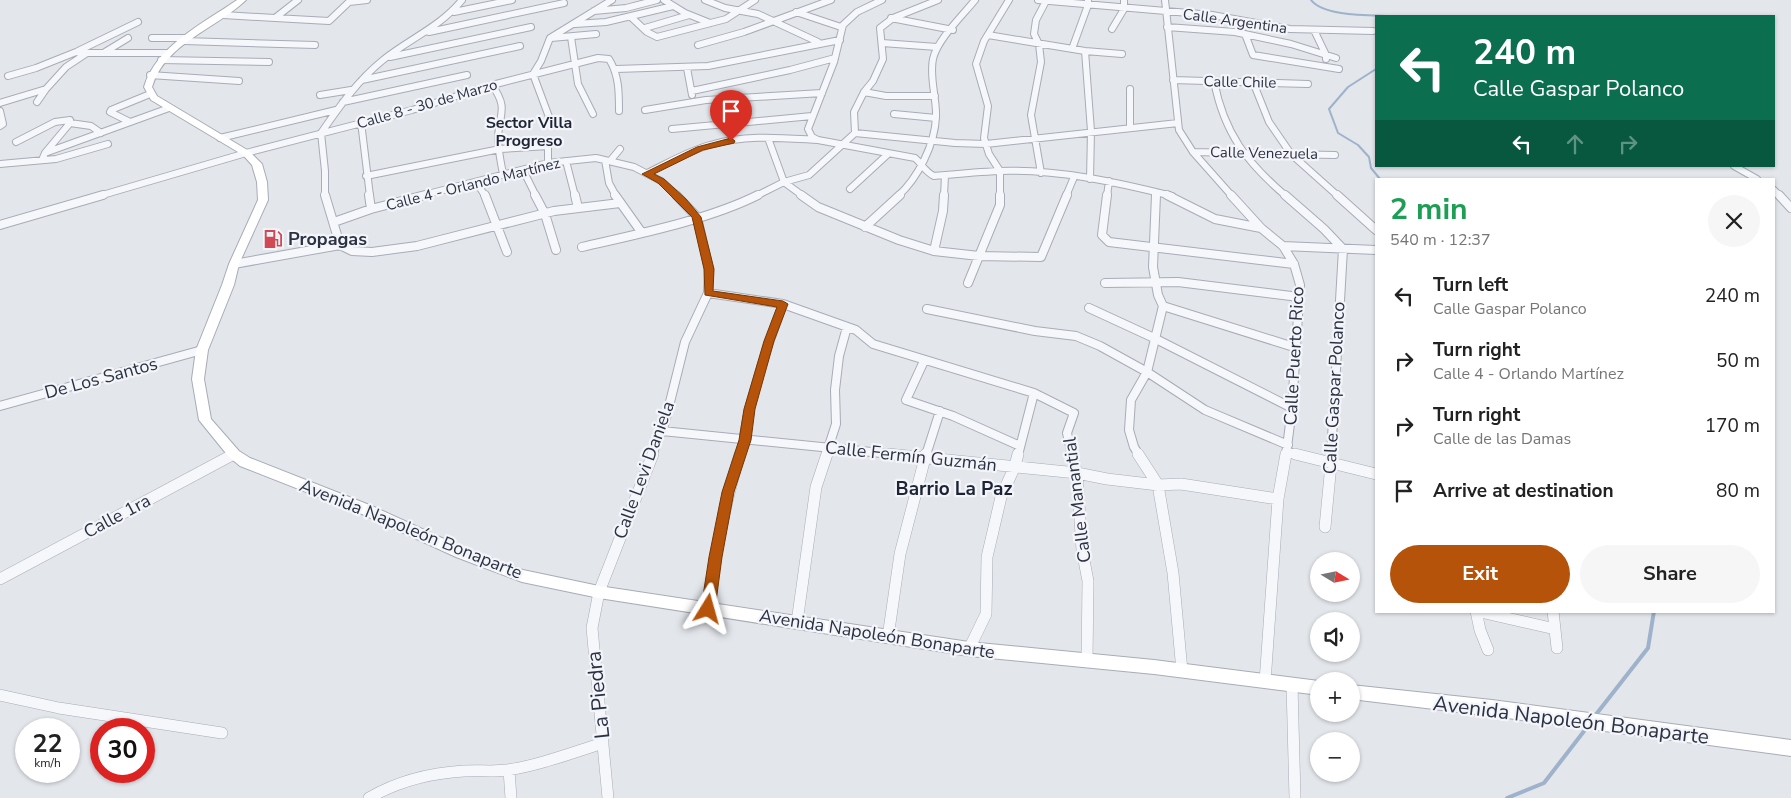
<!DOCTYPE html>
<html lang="en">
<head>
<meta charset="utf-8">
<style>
	:root { --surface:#fff; --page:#f6f6f6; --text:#222; --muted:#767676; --accent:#b45309 }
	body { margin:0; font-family:"Nunito Sans",sans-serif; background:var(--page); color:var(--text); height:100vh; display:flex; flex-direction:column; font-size:19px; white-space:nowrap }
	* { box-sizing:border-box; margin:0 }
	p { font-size:16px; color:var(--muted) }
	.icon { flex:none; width:28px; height:28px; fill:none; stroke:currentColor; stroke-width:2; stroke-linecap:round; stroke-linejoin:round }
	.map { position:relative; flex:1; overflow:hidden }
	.drawer { position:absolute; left:1375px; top:178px; width:400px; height:435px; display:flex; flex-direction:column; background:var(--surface); border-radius:0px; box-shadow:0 1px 4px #0004 }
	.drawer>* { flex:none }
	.top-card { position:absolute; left:1375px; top:15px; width:400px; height:152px; border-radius:0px; box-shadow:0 1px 4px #0004; background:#0b6e4f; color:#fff; overflow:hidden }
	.needle { width:32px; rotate:100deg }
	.controls { position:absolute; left:1310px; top:552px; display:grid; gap:10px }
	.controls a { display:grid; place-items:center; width:50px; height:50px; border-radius:50%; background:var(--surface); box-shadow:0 1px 4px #0004; font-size:25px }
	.speed { position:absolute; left:15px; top:718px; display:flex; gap:10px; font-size:25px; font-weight:700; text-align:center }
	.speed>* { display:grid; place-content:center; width:65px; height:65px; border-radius:50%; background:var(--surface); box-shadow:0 1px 4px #0004; line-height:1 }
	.speed small { font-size:12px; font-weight:400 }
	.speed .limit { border:8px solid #d22; background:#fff; color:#111 }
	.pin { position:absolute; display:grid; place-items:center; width:42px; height:42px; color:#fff; margin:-51px -21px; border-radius:50% 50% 50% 0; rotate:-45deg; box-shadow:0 0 5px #0007 }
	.pin .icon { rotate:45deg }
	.me { position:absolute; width:55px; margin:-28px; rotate:8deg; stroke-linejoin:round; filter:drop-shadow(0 0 4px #0008) }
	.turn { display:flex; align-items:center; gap:18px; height:105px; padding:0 15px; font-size:22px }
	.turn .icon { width:65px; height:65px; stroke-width:2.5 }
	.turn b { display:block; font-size:35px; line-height:42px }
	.lanes { display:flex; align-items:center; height:48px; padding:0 15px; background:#0003; justify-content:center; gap:25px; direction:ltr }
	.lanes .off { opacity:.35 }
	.round { display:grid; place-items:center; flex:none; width:52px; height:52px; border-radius:26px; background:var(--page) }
	.headline { display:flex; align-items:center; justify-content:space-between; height:85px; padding:0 15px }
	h1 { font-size:30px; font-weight:700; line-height:38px; color:#1e9e55 }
	.button { display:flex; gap:10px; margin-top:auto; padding:10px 15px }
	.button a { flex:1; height:58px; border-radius:30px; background:var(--accent); color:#fff; font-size:20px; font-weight:700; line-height:58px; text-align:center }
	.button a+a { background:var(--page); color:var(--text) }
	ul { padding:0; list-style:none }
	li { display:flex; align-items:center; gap:15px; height:65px; padding:0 15px }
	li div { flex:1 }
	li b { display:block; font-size:19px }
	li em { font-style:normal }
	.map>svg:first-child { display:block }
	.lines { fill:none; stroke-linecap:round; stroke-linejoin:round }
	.stream-far1 { stroke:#9eb2cb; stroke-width:2 }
	.stream { stroke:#9eb2cb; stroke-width:4 }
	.minor-far2-casing { stroke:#a8acb6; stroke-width:8 }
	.minor-far1-casing { stroke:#a8acb6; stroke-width:10 }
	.minor-casing { stroke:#a8acb6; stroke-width:12 }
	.secondary-casing { stroke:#a8acb6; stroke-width:2 }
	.minor-far2 { stroke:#f6f7fa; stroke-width:6 }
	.minor-far1 { stroke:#f6f7fa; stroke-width:8 }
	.minor { stroke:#f6f7fa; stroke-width:11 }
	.secondary { fill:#fff; fill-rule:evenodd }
	.route { fill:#b45309; stroke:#753606 }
	.labels { text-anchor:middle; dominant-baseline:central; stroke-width:4.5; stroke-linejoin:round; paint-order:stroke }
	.far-street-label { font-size:15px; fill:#2b3244; stroke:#f3f5f9 }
	.far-neighbourhood-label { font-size:16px; font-weight:bold; fill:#1d2435; stroke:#f3f5f9 }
	.poi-label { font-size:18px; font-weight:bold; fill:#2b3244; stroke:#f3f5f9; text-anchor:start }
	.street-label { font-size:18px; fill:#2b3244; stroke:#f3f5f9 }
	.neighbourhood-label { font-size:19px; font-weight:bold; fill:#1d2435; stroke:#f3f5f9 }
	.near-street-label { font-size:21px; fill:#2b3244; stroke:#f3f5f9 }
</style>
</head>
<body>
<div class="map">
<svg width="1791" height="798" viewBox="0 0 1791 798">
	<rect width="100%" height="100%" fill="#e3e6eb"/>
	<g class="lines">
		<!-- stream-far1 -->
		<path class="stream-far1" d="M1311,0C1324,17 1371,15 1391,16
			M1376,69L1348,87L1329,109L1338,133L1358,145L1369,157L1371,168L1380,179"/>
		<!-- stream -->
		<path class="stream" d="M1594,717L1648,648L1654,611
			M1507,798L1544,783L1588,726"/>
		<!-- minor-far2 casing -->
		<g class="minor-far2-casing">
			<path id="minor-far2" d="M664,0L685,13L710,23
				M705,0L725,8L758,14L818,42
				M882,0L857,12L843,25L834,62L808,129L812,137L818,140L915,158C922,164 925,172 934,176C956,174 977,172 999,171C1057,169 1116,182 1172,196
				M1038,0L1212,15L1290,29L1373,31
				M1165,0L1179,130L1193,152L1232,196
				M349,2L367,0
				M594,11L626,8L657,0
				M454,12L512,0
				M796,12L841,27
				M223,15L275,18L298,0
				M631,17L647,32L657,37L726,19L755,0
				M275,18L329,21L351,0
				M891,18L953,30
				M575,24L606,22L673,6
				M1167,27L1235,32L1291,44L1336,58
				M645,28L689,15
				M1112,29L1124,9V0
				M1314,30L1326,55V59
				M429,32L564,3
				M1245,34L1253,55L1339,69
				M988,35L1085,51L1122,54
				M571,37L578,84L593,114
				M152,38H189
				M551,38L596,34
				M184,41L315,45
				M882,43L937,47
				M698,45L744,32L831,0
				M1072,49L1088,5V0
				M78,51L138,22
				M1085,51L1091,131L1090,179
				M105,52L128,38
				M390,57L531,27
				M161,60L269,62
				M687,68L692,95
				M616,69L708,66L840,40
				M150,75L239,81
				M8,76L36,68L76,52L87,53
				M362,80L520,46
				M1173,80L1308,84
				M1214,81C1224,133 1247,163 1286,196
				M1253,82L1269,122L1291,154L1338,196
				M492,85C509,109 499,113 498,138C498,150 501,163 503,174
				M1130,89V127
				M692,91L790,70L835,58
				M864,92L886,96H935
				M320,95L351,90
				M37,102L46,89
				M343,102L467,75
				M0,103L46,89L66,67L87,53H168
				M645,110L706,100L822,93
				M0,111L3,124L0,126
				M894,114L936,118
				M130,122L110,112L111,110L150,94
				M361,122L370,196
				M70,123L91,126L101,133
				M552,125L533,74L541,61L550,38L612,0
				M672,129L812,116
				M855,133L955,143L986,144L1178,123
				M220,138L336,110
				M768,138L784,182L803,196
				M16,142L55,122L70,120V123L45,153
				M1193,152L1335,155
				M42,160L45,153L169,108
				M605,160L609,183L616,196
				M566,161L575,196
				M610,161L620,149
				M0,164L56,159L108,144
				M1734,166L1757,179
				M523,170L536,196
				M647,173C668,163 688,151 710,145C745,134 783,138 818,140
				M1041,173L1031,115L1041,62L1039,44L1034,34L1036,20L1046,1
				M366,176L500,149L548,146V163
				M477,183L485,196
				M850,189L888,154
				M1774,190L1780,196
				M99,196L246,153L412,110L492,85L598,58L609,59C619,75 619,92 619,111
				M325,196V171L321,133C339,107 358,80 383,60C409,39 440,27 462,0
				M420,196L548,163L596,158L634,167L661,181L678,196
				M756,196L784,182L809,175L855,133L854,112L864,92L873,81L883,59L880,28L893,18L938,0
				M898,196C918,178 935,144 936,117C937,100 929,76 933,59C937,40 962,16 975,0
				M944,196L945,175
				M1000,196V171L989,154L984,138L988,106L976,64L984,41L1009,0
				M1066,196L1074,177
				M1107,196L1109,181
				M1156,196V192"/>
		</g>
		<!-- minor-far1 casing -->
		<g class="minor-far1-casing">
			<path id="minor-far1" d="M325,195L340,245
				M369,195L371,209
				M485,195L507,252
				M535,195L545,214L556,250
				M575,195L578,208
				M615,195L642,233
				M801,195L818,207L899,240L934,251L979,256L1041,257L1067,195
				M1107,195L1102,235L1109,242L1294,264
				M1167,195L1215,219L1261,228
				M1231,195L1261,228L1283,246L1294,264L1300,285L1292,408L1286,455
				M1285,195L1324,229L1343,249L1331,455
				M1337,195L1376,230
				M1779,195L1791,208
				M334,222L371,209L425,195
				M0,225L103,195
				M865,227L900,195
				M340,245L352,251L372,252L417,246L554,211L620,203
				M1283,246L1376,250
				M582,247C638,234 708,220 758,195
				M934,251L943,211L944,195
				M234,264L340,245
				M968,283L1000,205V195
				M1105,283L1178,282L1299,297
				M708,293L783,304L856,330L873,344L1034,393L1074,413L1067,433L1072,455
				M1163,306L1297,348
				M1089,308L1154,338L1292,408
				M927,309L1035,331L1076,336L1100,346L1147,372L1205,410L1288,445
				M924,361L906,400L953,416L1020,446
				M0,406L202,350
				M662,431L901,455
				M1287,452L1300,455
				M232,455L234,454
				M652,455L665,422L685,342L708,293L709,269L697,217L676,195
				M740,455C745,439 745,423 750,406C759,372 770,338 783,304
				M826,455L836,424L835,390L839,356L847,327
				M926,455L940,411
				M1018,455L1034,393
				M1139,455L1134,447L1129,430L1131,400L1147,372L1163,306L1158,295L1153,267L1156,195"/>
		</g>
		<!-- minor casing -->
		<g class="minor-casing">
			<path id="minor" d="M888,454L1077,473L1107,479L1158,485L1181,484L1278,499
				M1071,454L1077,473L1082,550L1088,581L1087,661
				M1138,454L1158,485L1173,573L1182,671
				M1295,454L1376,474
				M1325,527L1332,454
				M0,579L234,454
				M708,609C715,556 724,505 740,454
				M1476,611L1555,629
				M1476,611L1480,630L1488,650
				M1553,611L1557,648
				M797,622L816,487L827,454
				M888,637L900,554L926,454
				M969,649L986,614L987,557L1001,497L1015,466L1018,454
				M1265,682L1278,499L1286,454
				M1292,685L1295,798
				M0,695L59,708L222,733
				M509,770L511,798
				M369,798C398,781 431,773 464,771C478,770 493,772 507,770C540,765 571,753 603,743
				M608,798L592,628L599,592L653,454"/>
		</g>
		<!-- secondary casing -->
		<g class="secondary-casing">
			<path id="secondary" d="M237,0H246C216,29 165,43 152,87L157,96L249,151L262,164L267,182L268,200L239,264L234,285L208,350L204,379L211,419L239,451L250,458L372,506L466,549L523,570L599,586L969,642L1154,660L1319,681H1321H1319V695L1154,674L969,656L599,598L522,582L456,557L362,514L240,466L229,457L199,420L192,379L196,350L222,285L229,264L258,200L257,182L252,165L243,155L151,100L144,87C156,46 204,23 237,0Z
				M1351,685L1492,700L1791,740V756L1492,716L1351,699Z"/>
		</g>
		<!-- minor-far2 -->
		<use href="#minor-far2" class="minor-far2"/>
		<!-- minor-far1 -->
		<use href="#minor-far1" class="minor-far1"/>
		<!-- minor -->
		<use href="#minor" class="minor"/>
		<!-- secondary -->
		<use href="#secondary" class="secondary"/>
	</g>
	<!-- route -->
	<path class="route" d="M731,138L735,141L734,143L703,150L654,174L664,179L686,199L701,217L714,269L713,291L783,301L788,304L774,341L755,409L751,440L734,492L722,557L715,609L713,613L708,615L703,613L701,609L709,557L722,492L739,440L744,409L764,341L777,307L705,295L704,269L692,217L658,183L642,174L697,147Z"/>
	<!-- icons -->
	<defs>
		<g id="fuel-bare" transform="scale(1.5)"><path d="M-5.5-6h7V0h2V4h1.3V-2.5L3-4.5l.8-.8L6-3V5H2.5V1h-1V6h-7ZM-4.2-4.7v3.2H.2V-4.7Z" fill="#d04955" stroke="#f3f5f9" stroke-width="2.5" paint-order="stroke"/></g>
	</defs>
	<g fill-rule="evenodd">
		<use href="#fuel-bare" x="273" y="239"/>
	</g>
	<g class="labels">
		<!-- far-street labels -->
		<g class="far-street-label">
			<text transform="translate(1235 21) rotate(8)">Calle Argentina</text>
			<text transform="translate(1240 82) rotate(1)">Calle Chile</text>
			<text transform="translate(427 104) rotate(-16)">Calle 8 - 30 de Marzo</text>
			<text transform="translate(1264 153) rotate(1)">Calle Venezuela</text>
			<text transform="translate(473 184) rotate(-14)">Calle 4 - Orlando Martínez</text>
		</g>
		<!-- far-neighbourhood labels -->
		<g class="far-neighbourhood-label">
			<text x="529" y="123">Sector Villa<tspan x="529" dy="18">Progreso</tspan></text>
		</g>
		<!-- poi labels -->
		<g class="poi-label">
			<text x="288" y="239">Propagas</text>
		</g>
		<!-- street labels -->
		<g class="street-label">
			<text transform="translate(1294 356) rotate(-87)">Calle Puerto Rico</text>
			<text transform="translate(101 378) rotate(-15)">De Los Santos</text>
			<text transform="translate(1334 388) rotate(-87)">Calle Gaspar Polanco</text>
			<text transform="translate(911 456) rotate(6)">Calle Fermín Guzmán</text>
			<text transform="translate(644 470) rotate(-70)">Calle Levi Daniela</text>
			<text transform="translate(1077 500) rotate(-97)">Calle Manantial</text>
			<text transform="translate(117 516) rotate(-28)">Calle 1ra</text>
			<text transform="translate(411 529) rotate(22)">Avenida Napoleón Bonaparte</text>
			<text transform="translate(877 634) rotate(9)">Avenida Napoleón Bonaparte</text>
		</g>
		<!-- neighbourhood labels -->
		<g class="neighbourhood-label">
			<text x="954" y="489">Barrio La Paz</text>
		</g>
		<!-- near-street labels -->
		<g class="near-street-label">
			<text transform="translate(598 695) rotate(-96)">La Piedra</text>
			<text transform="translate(1571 720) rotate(7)">Avenida Napoleón Bonaparte</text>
		</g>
	</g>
</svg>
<div class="controls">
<a><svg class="needle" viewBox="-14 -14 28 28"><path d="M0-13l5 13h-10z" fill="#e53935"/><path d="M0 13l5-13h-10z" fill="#767676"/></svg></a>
<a><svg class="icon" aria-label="sound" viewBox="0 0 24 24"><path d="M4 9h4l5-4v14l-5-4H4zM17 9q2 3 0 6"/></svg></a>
<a>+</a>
<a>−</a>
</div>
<div class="speed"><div>22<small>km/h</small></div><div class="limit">30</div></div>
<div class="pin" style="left:731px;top:141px;background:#d93025"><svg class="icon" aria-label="arrive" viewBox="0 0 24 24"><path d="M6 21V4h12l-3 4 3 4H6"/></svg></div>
<svg class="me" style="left:708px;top:609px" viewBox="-20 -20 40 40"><path d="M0-17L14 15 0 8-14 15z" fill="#b45309" stroke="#fff" stroke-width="4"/></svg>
<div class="top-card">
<div class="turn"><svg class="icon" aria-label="left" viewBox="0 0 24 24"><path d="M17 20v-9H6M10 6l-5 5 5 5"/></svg><div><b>240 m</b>Calle Gaspar Polanco</div></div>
<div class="lanes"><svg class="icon" aria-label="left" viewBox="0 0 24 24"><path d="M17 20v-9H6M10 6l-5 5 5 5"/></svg><svg class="icon off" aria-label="ahead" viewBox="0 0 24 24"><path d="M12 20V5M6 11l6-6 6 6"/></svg><svg class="icon off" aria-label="right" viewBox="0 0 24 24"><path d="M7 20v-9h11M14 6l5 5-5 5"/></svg></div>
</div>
<section class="drawer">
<div class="headline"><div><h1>2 min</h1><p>540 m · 12:37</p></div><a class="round"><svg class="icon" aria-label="close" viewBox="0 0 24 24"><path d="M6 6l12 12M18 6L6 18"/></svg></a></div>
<ul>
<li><svg class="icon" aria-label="left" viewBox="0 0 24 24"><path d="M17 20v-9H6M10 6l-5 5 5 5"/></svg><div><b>Turn left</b><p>Calle Gaspar Polanco</p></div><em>240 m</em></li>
<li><svg class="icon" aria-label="right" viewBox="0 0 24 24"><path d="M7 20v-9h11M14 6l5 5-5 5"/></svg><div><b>Turn right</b><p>Calle 4 - Orlando Martínez</p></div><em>50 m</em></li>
<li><svg class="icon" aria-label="right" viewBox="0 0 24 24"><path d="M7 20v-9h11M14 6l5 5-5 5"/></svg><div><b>Turn right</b><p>Calle de las Damas</p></div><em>170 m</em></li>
<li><svg class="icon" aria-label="arrive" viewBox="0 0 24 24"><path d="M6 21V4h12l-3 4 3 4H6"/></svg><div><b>Arrive at destination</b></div><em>80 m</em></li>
</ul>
<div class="button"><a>Exit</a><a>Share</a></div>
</section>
</div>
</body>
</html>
